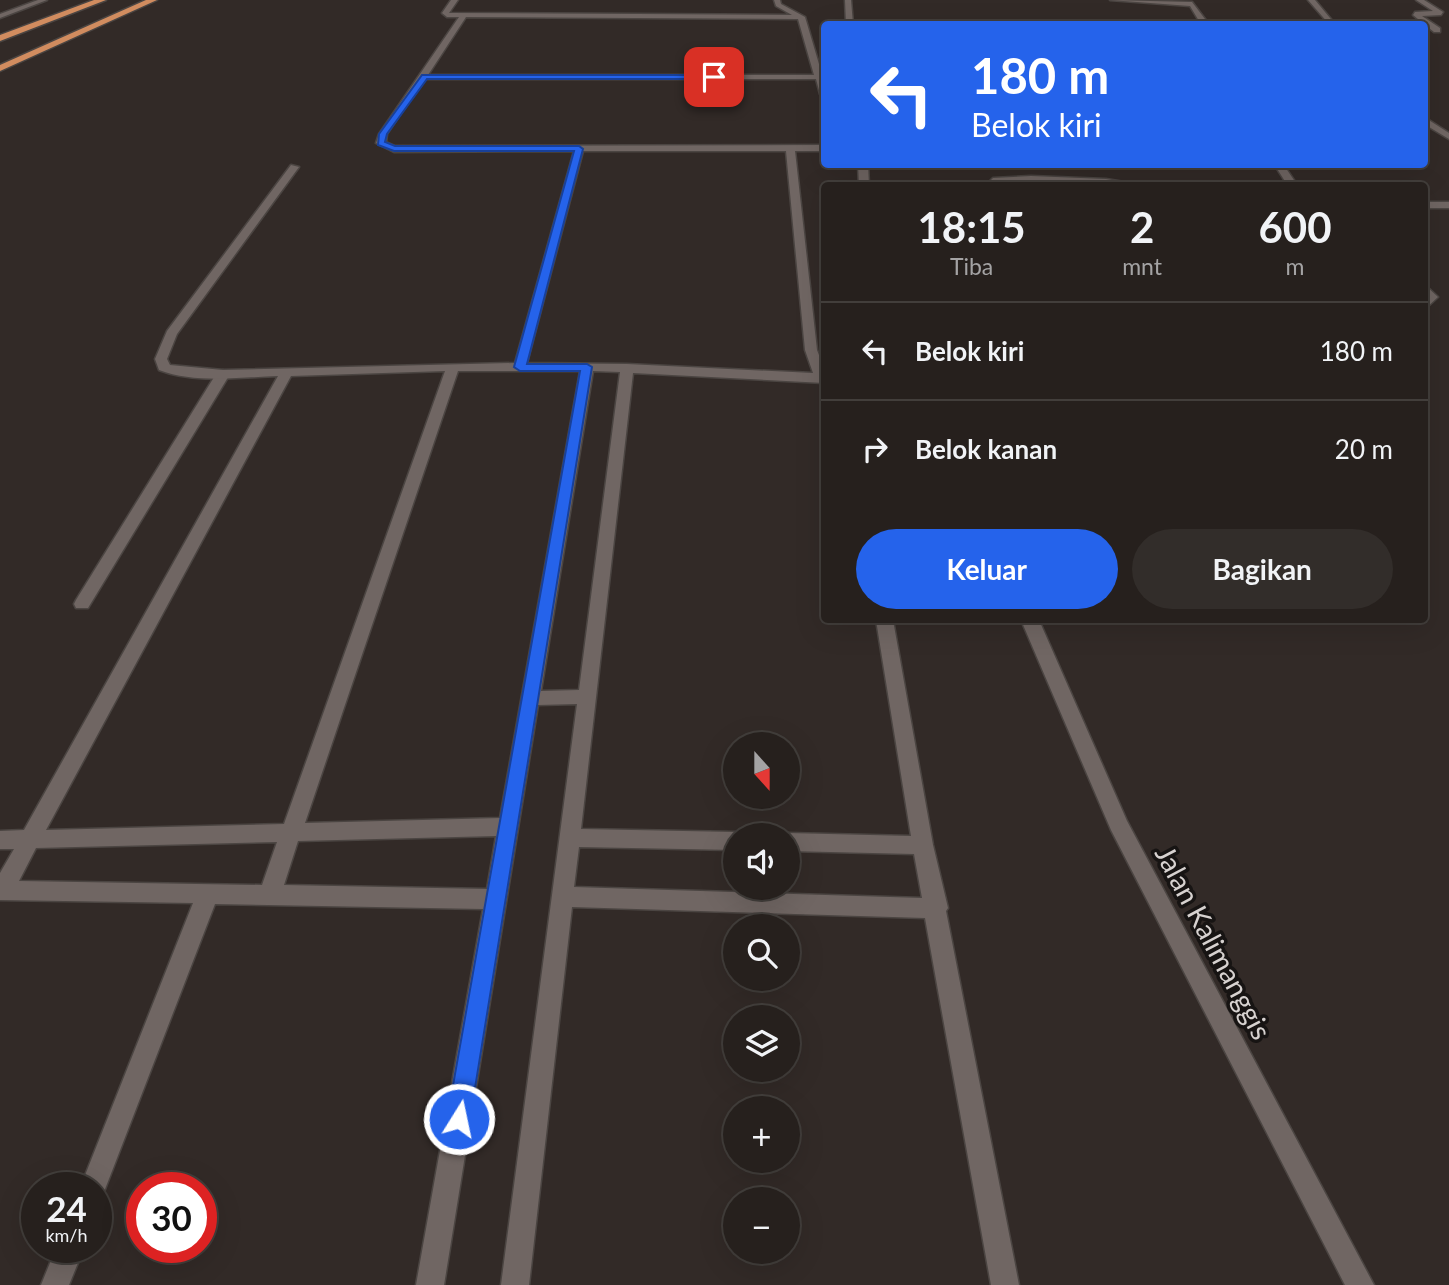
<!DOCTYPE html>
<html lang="id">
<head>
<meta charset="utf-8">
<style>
	:root { --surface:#26201d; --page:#322d2a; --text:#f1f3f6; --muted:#a4a3a4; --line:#423e3b; --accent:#2563eb }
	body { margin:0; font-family:Lato,sans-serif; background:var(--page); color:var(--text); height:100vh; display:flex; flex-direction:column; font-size:26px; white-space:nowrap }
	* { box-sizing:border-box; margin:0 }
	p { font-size:23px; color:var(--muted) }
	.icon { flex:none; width:38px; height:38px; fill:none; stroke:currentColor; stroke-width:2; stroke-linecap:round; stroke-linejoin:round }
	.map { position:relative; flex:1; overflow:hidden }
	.side { position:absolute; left:821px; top:182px; width:607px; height:441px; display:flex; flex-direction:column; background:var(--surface); border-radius:7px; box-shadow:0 7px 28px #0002,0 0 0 2px var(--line) }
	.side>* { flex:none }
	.guide { position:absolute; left:821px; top:21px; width:607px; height:147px; border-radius:7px; box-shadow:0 7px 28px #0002,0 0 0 2px var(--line); background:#2563eb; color:#fff; overflow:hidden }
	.needle { width:46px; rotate:159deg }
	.tools { position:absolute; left:723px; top:732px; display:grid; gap:14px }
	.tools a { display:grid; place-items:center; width:77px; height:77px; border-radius:50%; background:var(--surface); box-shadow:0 7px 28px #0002,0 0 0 2px var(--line); font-size:35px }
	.speed { position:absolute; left:21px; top:1172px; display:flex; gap:14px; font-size:35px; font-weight:700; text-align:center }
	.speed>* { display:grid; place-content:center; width:91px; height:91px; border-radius:50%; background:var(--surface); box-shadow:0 7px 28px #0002,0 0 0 2px var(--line); line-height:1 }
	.speed small { font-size:18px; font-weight:400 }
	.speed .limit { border:10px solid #d22; background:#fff; color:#111 }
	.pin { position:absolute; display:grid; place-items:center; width:60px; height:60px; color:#fff; margin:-30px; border-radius:14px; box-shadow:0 4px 10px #0006 }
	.me { position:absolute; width:77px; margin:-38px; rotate:10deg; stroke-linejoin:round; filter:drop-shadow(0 0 5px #0008) }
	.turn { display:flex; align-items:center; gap:24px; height:147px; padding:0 35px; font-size:32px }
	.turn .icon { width:91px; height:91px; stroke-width:2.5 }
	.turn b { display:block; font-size:49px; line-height:60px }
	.eta { display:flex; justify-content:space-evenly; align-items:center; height:119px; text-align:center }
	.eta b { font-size:42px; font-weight:700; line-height:49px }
	.primary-button { display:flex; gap:14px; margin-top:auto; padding:14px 35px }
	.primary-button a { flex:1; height:80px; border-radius:42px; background:var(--accent); color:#fff; font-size:28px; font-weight:700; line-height:80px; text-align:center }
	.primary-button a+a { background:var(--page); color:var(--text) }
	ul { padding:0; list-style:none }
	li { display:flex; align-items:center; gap:21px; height:98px; padding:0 35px; border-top:2px solid var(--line) }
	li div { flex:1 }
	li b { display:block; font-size:26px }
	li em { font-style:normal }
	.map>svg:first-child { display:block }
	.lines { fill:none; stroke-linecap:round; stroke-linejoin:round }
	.service-casing { stroke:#4b4542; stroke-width:3 }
	.minor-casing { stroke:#4b4542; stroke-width:3 }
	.secondary-casing { stroke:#4b4542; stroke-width:3 }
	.motorway-casing { stroke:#4b4542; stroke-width:3 }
	.service { fill:#706663; fill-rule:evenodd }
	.minor { fill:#706663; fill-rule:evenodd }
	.secondary { fill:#706663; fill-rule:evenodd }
	.motorway { fill:#d18c5f; fill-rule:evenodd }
	.route { fill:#2563eb; stroke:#184099; stroke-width:2 }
	.labels { text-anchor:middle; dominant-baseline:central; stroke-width:7; stroke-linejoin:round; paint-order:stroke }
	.near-street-label { font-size:28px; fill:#d7d2d0; stroke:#171413 }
</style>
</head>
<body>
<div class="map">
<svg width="1449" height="1285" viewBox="0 0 1449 1285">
	<rect width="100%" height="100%" fill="#322a27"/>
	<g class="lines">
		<!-- service casing -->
		<g class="service-casing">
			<path id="service" d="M223,370L230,374L88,608H76L74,604L76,600L216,374Z"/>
		</g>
		<!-- minor casing -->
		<g class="minor-casing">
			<path id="minor" d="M38,0H47L0,18V14Z
				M451,0H458L449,13L792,15L776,6L774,0H780L781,4L805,17L824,81V96L820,94L816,79H424L387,134L386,142L395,146L824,145V151H795L817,350L824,368V383L633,373L581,829L735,832L742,835H735V850L579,847L574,887L922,898L914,854L788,851V835H783L788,833L911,836L876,620H893L933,845L948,908L946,911L1019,1285H991L925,918L572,907L529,1285H501L577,704L538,705L444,1285H416L483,909L215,904L102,1197L96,1200V1188H80L193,903L0,900V873L14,849H0V831L24,830L278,376C241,377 195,384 159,370L155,359L167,331L291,165L299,167L177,334L167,359L170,365L223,370L515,363L574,151L394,152L376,143L379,134L459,17H447L442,13ZM466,17L798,19L814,75H428ZM583,151H786L805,350L813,373L627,364L527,363ZM445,371L284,824L46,830L291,376ZM458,371H580L500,818L305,823ZM593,371L620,372L579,690L541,691ZM496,836L487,889L284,885L298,841ZM277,842L262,885L19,881L36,848Z
				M1110,0L1192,2L1208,23L1164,24L1167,22L1199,21L1190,6Z
				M1308,0H1315L1335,24H1329Z
				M1416,0H1424L1443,12L1441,15L1422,16L1440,28V32H1434L1413,15L1415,12L1433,11Z
				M1424,117L1449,133V139L1424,124Z
				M1274,164H1283L1298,186H1288Z
				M1031,176L1106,179L1148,186L1050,182L985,186L993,178Z
				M1424,202H1449V208H1424Z
				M1424,284L1438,297L1424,310Z
				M56,1248H84L69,1285H41Z"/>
		</g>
		<!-- secondary casing -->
		<g class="secondary-casing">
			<path id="secondary" d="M845,0H851L853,24H846Z
				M858,164H868L869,186H859Z
				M1021,620H1039L1127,821L1374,1285H1345L1111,830Z"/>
		</g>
		<!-- motorway casing -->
		<g class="motorway-casing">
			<path id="motorway" d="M94,0H106L0,41V35Z
				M146,0H157L0,71V65Z"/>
		</g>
		<!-- service -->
		<use href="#service" class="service"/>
		<!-- minor -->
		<use href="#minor" class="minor"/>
		<!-- secondary -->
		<use href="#secondary" class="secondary"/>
		<!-- motorway -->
		<use href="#motorway" class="motorway"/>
	</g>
	<!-- route -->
	<path class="route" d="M422,75H714L718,77L714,79H427L387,134L385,142L395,146H579L583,149L527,364H587L592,367L470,1119L467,1128L459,1131L450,1128L447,1119L580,371H520L514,367L574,151H394L378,145L379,134Z"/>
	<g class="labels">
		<!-- near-street labels -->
		<g class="near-street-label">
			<text transform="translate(1214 942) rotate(62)">Jalan Kalimanggis</text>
		</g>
	</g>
</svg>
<div class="tools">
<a><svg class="needle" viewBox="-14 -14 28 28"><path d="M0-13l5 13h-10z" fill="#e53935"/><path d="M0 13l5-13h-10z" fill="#a4a3a4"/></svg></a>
<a><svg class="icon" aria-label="sound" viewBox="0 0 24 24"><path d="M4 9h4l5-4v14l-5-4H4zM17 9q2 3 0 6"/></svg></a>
<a><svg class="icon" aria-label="search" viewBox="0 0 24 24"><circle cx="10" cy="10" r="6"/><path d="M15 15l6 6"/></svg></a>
<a><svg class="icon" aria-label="layers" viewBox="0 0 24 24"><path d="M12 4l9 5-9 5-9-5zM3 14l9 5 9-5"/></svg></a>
<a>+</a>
<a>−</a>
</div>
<div class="speed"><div>24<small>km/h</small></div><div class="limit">30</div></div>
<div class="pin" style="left:714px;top:77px;background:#d93025"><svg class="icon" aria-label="arrive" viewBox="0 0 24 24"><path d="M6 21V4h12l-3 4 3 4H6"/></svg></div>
<svg class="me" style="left:459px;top:1119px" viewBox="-20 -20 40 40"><circle r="17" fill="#2563eb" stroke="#fff" stroke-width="3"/><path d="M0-11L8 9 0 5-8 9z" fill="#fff"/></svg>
<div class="guide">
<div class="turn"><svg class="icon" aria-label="left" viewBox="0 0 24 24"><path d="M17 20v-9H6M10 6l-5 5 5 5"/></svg><div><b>180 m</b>Belok kiri</div></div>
</div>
<section class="side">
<div class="eta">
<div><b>18:15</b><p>Tiba</p></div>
<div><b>2</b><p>mnt</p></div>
<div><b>600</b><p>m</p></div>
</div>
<ul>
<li><svg class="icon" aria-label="left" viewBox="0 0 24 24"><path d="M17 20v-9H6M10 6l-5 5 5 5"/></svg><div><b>Belok kiri</b></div><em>180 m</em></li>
<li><svg class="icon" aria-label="right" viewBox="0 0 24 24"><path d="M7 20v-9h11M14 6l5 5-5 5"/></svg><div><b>Belok kanan</b></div><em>20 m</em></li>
</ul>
<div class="primary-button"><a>Keluar</a><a>Bagikan</a></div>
</section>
</div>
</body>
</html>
